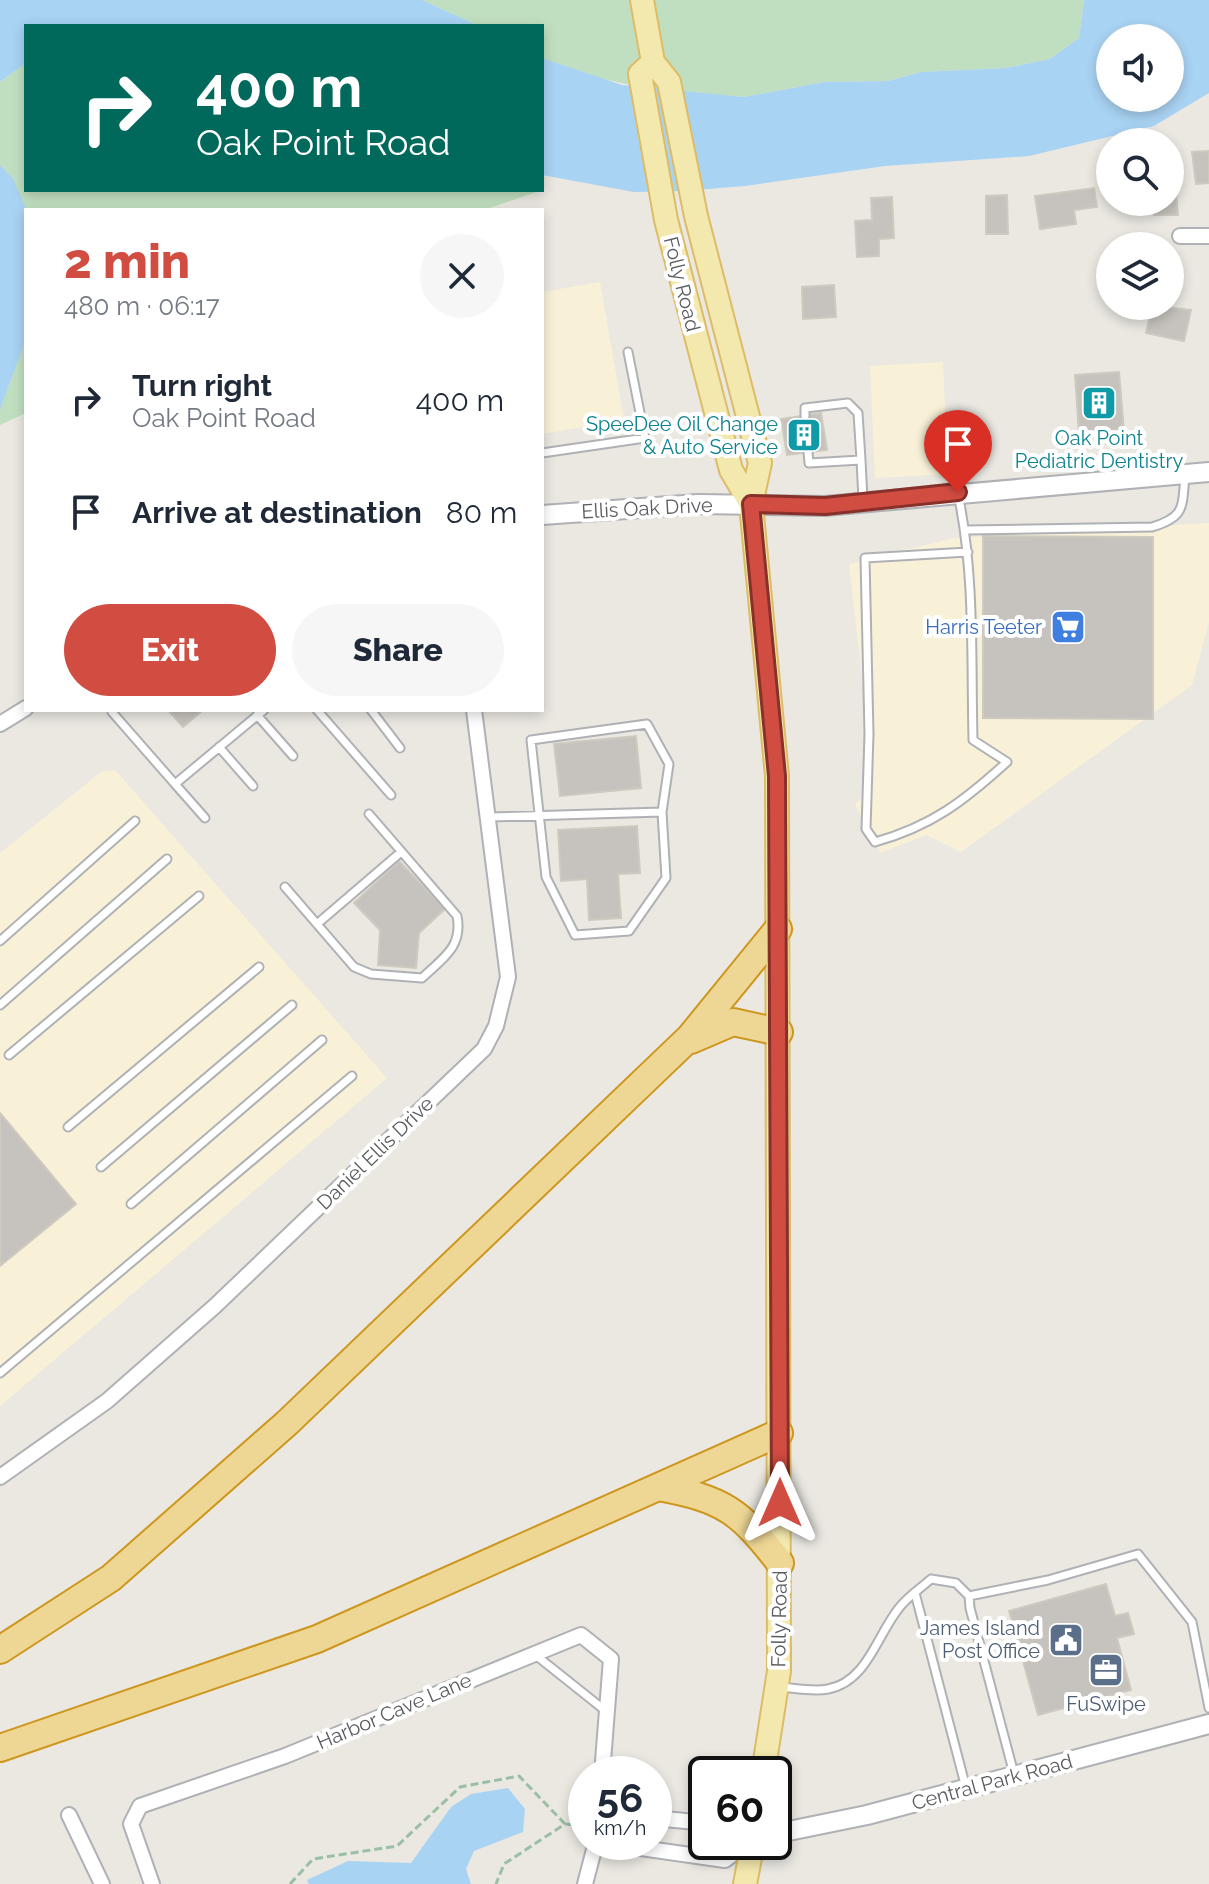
<!DOCTYPE html>
<html lang="en">
<head>
<meta charset="utf-8">
<style>
	:root { --surface:#fff; --page:#f6f6f7; --text:#1f2937; --muted:#747a83; --accent:#d14c41 }
	body { margin:0; font-family:Raleway,sans-serif; background:var(--page); color:var(--text); height:100vh; display:flex; flex-direction:column; font-size:30px; white-space:nowrap }
	* { box-sizing:border-box; margin:0 }
	p { font-size:26px; color:var(--muted) }
	.icon { flex:none; width:44px; height:44px; fill:none; stroke:currentColor; stroke-width:2; stroke-linecap:round; stroke-linejoin:round }
	.map { position:relative; flex:1; overflow:hidden }
	.sheet { position:absolute; left:24px; top:208px; width:520px; height:504px; display:flex; flex-direction:column; background:var(--surface); border-radius:0px; box-shadow:0 4px 12px #0003 }
	.sheet>* { flex:none }
	.banner { position:absolute; left:24px; top:24px; width:520px; height:168px; border-radius:0px; box-shadow:0 4px 12px #0003; background:#00695c; color:#fff; overflow:hidden }
	.buttons { position:absolute; left:1096px; top:24px; display:grid; gap:16px }
	.buttons a { display:grid; place-items:center; width:88px; height:88px; border-radius:50%; background:var(--surface); box-shadow:0 4px 12px #0003; font-size:40px }
	.speed { position:absolute; left:568px; top:1756px; display:flex; gap:16px; font-size:40px; font-weight:700; text-align:center }
	.speed>* { display:grid; place-content:center; width:104px; height:104px; border-radius:50%; background:var(--surface); box-shadow:0 4px 12px #0003; line-height:1 }
	.speed small { font-size:20px; font-weight:400 }
	.speed .limit { border:4px solid #111; border-radius:12px; background:#fff; color:#111 }
	.pin { position:absolute; display:grid; place-items:center; width:68px; height:68px; color:#fff; margin:-82px -34px; border-radius:50% 50% 50% 0; rotate:-45deg; box-shadow:0 0 8px #0007 }
	.pin .icon { rotate:45deg }
	.me { position:absolute; width:88px; margin:-44px; rotate:0deg; stroke-linejoin:round; filter:drop-shadow(0 0 6px #0008) }
	.turn { display:flex; align-items:center; gap:28px; height:168px; padding:0 40px; font-size:36px }
	.turn .icon { width:104px; height:104px; stroke-width:2.5 }
	.turn b { display:block; font-size:56px; line-height:68px }
	.round { display:grid; place-items:center; flex:none; width:84px; height:84px; border-radius:42px; background:var(--page) }
	.summary { display:flex; align-items:center; justify-content:space-between; height:136px; padding:0 40px }
	h1 { font-size:48px; font-weight:800; line-height:60px; color:var(--accent) }
	.primary-button { display:flex; gap:16px; margin-top:auto; padding:16px 40px }
	.primary-button a { flex:1; height:92px; border-radius:48px; background:var(--accent); color:#fff; font-size:32px; font-weight:800; line-height:92px; text-align:center }
	.primary-button a+a { background:var(--page); color:var(--text) }
	ul { padding:0; list-style:none }
	li { display:flex; align-items:center; gap:24px; height:112px; padding:0 40px }
	li div { flex:1 }
	li b { display:block; font-size:30px }
	li em { font-style:normal }
	.map>svg:first-child { display:block }
	.commercial { fill:#f8f1d8 }
	.green { fill:#c0dfc0 }
	.water { fill:#a9d3f3; fill-rule:evenodd }
	.building { fill:#c6c3be; stroke:#cecac0; stroke-width:2 }
	.lines { fill:none; stroke-linecap:round; stroke-linejoin:round }
	.service-casing { stroke:#afb1b5; stroke-width:11 }
	.minor-casing { stroke:#afb1b5; stroke-width:18 }
	.tertiary-casing { stroke:#afb1b5; stroke-width:22 }
	.primary-casing { stroke:#ddbc67; stroke-width:26 }
	.motorway-casing { stroke:#ce961d; stroke-width:30 }
	.path { stroke:#9abfa5; stroke-width:3; stroke-dasharray:8 4; stroke-linecap:butt }
	.service { stroke:#fff; stroke-width:7 }
	.minor { stroke:#fff; stroke-width:14 }
	.tertiary { stroke:#fff; stroke-width:18 }
	.primary { stroke:#f3e8ad; stroke-width:22 }
	.motorway { stroke:#eed795; stroke-width:26 }
	.route-casing { stroke:#88312a; stroke-width:20 }
	.route { stroke:#d14c41; stroke-width:14 }
	.labels { text-anchor:middle; dominant-baseline:central; stroke-width:8; stroke-linejoin:round; paint-order:stroke }
	.street-label { font-size:20px; fill:#5a5c60; stroke:#fff }
	.culture-label { font-size:20px; fill:#0d838f; stroke:#fff; text-anchor:end }
	.shop-label { font-size:20px; fill:#366cbe; stroke:#fff; text-anchor:end }
	.service-label { font-size:20px; fill:#4e5e75; stroke:#fff; text-anchor:end }
</style>
</head>
<body>
<div class="map">
<svg width="1209" height="1884" viewBox="0 0 1209 1884">
	<rect width="100%" height="100%" fill="#eae8e1"/>
	<!-- commercial -->
	<path class="commercial" d="M600,282L624,420L542,434V292Z
		M943,362L948,474L875,478L870,366Z
		M1209,523V622L1192,685L961,852L926,835L880,853L855,805L874,782L849,564L953,538Z
		M115,770L387,1078L0,1406V853L101,772Z"/>
	<!-- green -->
	<path class="green" d="M422,0H1084L1079,38L1050,59L1006,68L921,72L888,81L824,82L744,97L653,90L599,78L542,58V26H479Z
		M26,63V190H542L484,210H26L12,177L0,165V82Z
		M26,339V413L0,425V410Z"/>
	<!-- water -->
	<path class="water" d="M0,0H422L479,26H26V63L0,82Z
		M1084,0H1209V93L1154,126L1029,156L885,166L745,186L683,191L634,192L542,175V58L622,85L744,97L824,82L888,81L921,72L1006,68L1050,59L1079,38ZM1110,38H1170V98H1110Z
		M0,165L12,177L27,210L26,339L0,410Z
		M508,1788L525,1809L523,1832L474,1851L466,1869L471,1884H309L307,1880L348,1861L411,1863L451,1807L471,1794Z"/>
	<!-- building -->
	<path class="building" d="M1209,151V183L1196,184L1192,152Z
		M1170,178H1175L1178,215H1154L1153,202H1170Z
		M1094,188L1097,207L1074,210L1076,224L1040,229L1035,196Z
		M1007,195L1008,234H986V196Z
		M892,197L894,238L879,239V256L857,257L855,221L872,220L871,198Z
		M834,285L836,317L803,319L802,287Z
		M1152,306L1191,310L1184,341L1146,333Z
		M1119,372L1124,431L1079,434L1075,375Z
		M821,413L827,450L787,455L781,419Z
		M983,536L1153,537V719L983,718Z
		M168,710H203L183,727Z
		M636,736L641,788L560,796L554,744Z
		M637,826L640,873L618,874L621,918L589,920L587,879L561,881L558,830Z
		M399,861L445,909L419,933L416,968L378,965L380,930L354,903Z
		M0,1113L76,1204L0,1266Z
		M1106,1584L1115,1616L1128,1613L1134,1634L1117,1638L1131,1690L1038,1715L1009,1611Z"/>
	<g class="lines">
		<!-- service casing -->
		<g class="service-casing">
			<path id="service" d="M805,416V408L848,403L858,413L861,460L809,463L808,452
				M542,453L645,438L628,352
				M861,460L863,500
				M958,494C975,574 971,658 973,740L1007,762C964,801 932,826 875,842L866,829L869,734L865,558L968,552
				M966,530L1152,527C1185,517 1182,508 1185,476
				M317,710L391,795
				M371,710L400,748
				M112,712L175,784L264,710
				M257,715L293,756
				M219,747L253,786
				M175,784L205,818
				M489,817L662,812L666,878L629,931L575,935L546,877L531,740L647,724L669,764L662,812
				M285,887L354,967L371,974L422,978C443,958 463,947 457,916L369,814
				M317,924L401,852
				M0,941L135,821
				M0,1005L167,859
				M9,1055L199,896
				M68,1127L259,967
				M101,1167L292,1005
				M131,1204L322,1040
				M0,1373L352,1076
				M915,1593L966,1788
				M969,1596L1048,1580L1138,1554L1192,1622L1209,1708
				M533,1653L607,1712
				M779,1687C794,1688 813,1692 828,1689C867,1682 877,1635 899,1608C907,1597 921,1588 931,1579L956,1583L969,1596L970,1608L1014,1774"/>
		</g>
		<!-- minor casing -->
		<g class="minor-casing">
			<path id="minor" d="M1180,236H1209
				M0,724L26,708
				M0,1477L107,1401L215,1306L484,1049L496,1026L508,977L474,710
				M69,1815L102,1884
				M654,1818L706,1823
				M599,1842L725,1860L749,1842
				M152,1884L131,1824L140,1806L285,1756L581,1635L611,1659L602,1774
				M585,1884L596,1842"/>
		</g>
		<!-- tertiary casing -->
		<g class="tertiary-casing">
			<path id="tertiary" d="M542,515L698,504L825,506L1209,472
				M774,1834L867,1815L1209,1724"/>
		</g>
		<!-- primary casing -->
		<g class="primary-casing">
			<path id="primary" d="M642,0L653,62L669,82L696,216L760,463L751,504L777,776L779,1671L763,1774
				M653,62L640,74L666,220L731,470L751,504
				M745,1884L753,1842"/>
		</g>
		<!-- motorway casing -->
		<g class="motorway-casing">
			<path id="motorway" d="M691,1040L733,1022L779,1032
				M658,1487C724,1499 740,1511 780,1563
				M0,1650L111,1578L287,1423L690,1037L778,929
				M0,1748L317,1639L779,1433"/>
		</g>
		<!-- path -->
		<path class="path" d="M565,1824L586,1826
			M290,1884L313,1859L397,1846L460,1787L519,1776L565,1824L504,1864L496,1884"/>
		<!-- service -->
		<use href="#service" class="service"/>
		<!-- minor -->
		<use href="#minor" class="minor"/>
		<!-- tertiary -->
		<use href="#tertiary" class="tertiary"/>
		<!-- primary -->
		<use href="#primary" class="primary"/>
		<!-- motorway -->
		<use href="#motorway" class="motorway"/>
	</g>
	<g class="lines">
		<!-- route casing -->
		<g class="route-casing">
			<path id="route" d="M780,1503L777,776L751,504L825,506L958,492"/>
		</g>
		<!-- route -->
		<use href="#route" class="route"/>
	</g>
	<!-- icons -->
	<defs>
		<g id="building-square" transform="scale(1.8)"><rect x="-9" y="-9" width="18" height="18" rx="4" fill="#0f9aa8" stroke="#fff"/><path d="M-4-6H4V6H1V3H-1V6H-4ZM-2.5-4.3h1.7v1.8h-1.7ZM.8-4.3h1.7v1.8H.8ZM-2.5-1h1.7V.8h-1.7ZM.8-1h1.7V.8H.8Z" fill="#fff"/></g>
		<g id="supermarket-square" transform="scale(1.8)"><rect x="-9" y="-9" width="18" height="18" rx="4" fill="#3f7fe0" stroke="#fff"/><path d="M-6-5.5h2.5l.6 2H6L4.5 2H-2.5L-4.4-4H-6ZM-1.5 3.2a1.3 1.3 0 1 0 .1 0ZM3 3.2a1.3 1.3 0 1 0 .1 0Z" fill="#fff"/></g>
		<g id="civic-square" transform="scale(1.8)"><rect x="-9" y="-9" width="18" height="18" rx="4" fill="#5c6f8a" stroke="#fff"/><path d="M-.6-6.5H3V-4.5H.6V-3L4-1V1h2V6H-6V1h2V-1L-.6-3ZM-1.2 2.5V6h2.4V2.5Z" fill="#fff"/></g>
		<g id="office-square" transform="scale(1.8)"><rect x="-9" y="-9" width="18" height="18" rx="4" fill="#5c6f8a" stroke="#fff"/><path d="M-6-3h4V-5.5h4V-3h4V5H-6ZM-1-4.5V-3h2v-1.5ZM-6 0V1H6V0Z" fill="#fff"/></g>
	</defs>
	<g fill-rule="evenodd">
		<use href="#building-square" x="1099" y="403"/>
		<use href="#building-square" x="804" y="435"/>
		<use href="#supermarket-square" x="1068" y="627"/>
		<use href="#civic-square" x="1066" y="1640"/>
		<use href="#office-square" x="1106" y="1670"/>
	</g>
	<g class="labels">
		<!-- street labels -->
		<g class="street-label">
			<text transform="translate(682 284) rotate(76)">Folly Road</text>
			<text transform="translate(647 508) rotate(-3)">Ellis Oak Drive</text>
			<text transform="translate(375 1153) rotate(-44)">Daniel Ellis Drive</text>
			<text transform="translate(779 1619) rotate(-89)">Folly Road</text>
			<text transform="translate(394 1711) rotate(-23)">Harbor Cave Lane</text>
			<text transform="translate(992 1782) rotate(-15)">Central Park Road</text>
		</g>
		<!-- culture labels -->
		<g class="culture-label">
			<text x="778" y="424">SpeeDee Oil Change<tspan x="778" dy="23">&amp; Auto Service</tspan></text>
			<text x="1099" y="438" text-anchor="middle">Oak Point<tspan x="1099" dy="23">Pediatric Dentistry</tspan></text>
		</g>
		<!-- shop labels -->
		<g class="shop-label">
			<text x="1042" y="627">Harris Teeter</text>
		</g>
		<!-- service labels -->
		<g class="service-label">
			<text x="1040" y="1628">James Island<tspan x="1040" dy="23">Post Office</tspan></text>
			<text x="1106" y="1704" text-anchor="middle">FuSwipe</text>
		</g>
	</g>
</svg>
<div class="buttons">
<a><svg class="icon" aria-label="sound" viewBox="0 0 24 24"><path d="M4 9h4l5-4v14l-5-4H4zM17 9q2 3 0 6"/></svg></a>
<a><svg class="icon" aria-label="search" viewBox="0 0 24 24"><circle cx="10" cy="10" r="6"/><path d="M15 15l6 6"/></svg></a>
<a><svg class="icon" aria-label="layers" viewBox="0 0 24 24"><path d="M12 4l9 5-9 5-9-5zM3 14l9 5 9-5"/></svg></a>
</div>
<div class="speed"><div>56<small>km/h</small></div><div class="limit">60</div></div>
<div class="pin" style="left:958px;top:492px;background:#d93025"><svg class="icon" aria-label="arrive" viewBox="0 0 24 24"><path d="M6 21V4h12l-3 4 3 4H6"/></svg></div>
<svg class="me" style="left:780px;top:1503px" viewBox="-20 -20 40 40"><path d="M0-17L14 15 0 8-14 15z" fill="#d14c41" stroke="#fff" stroke-width="4"/></svg>
<div class="banner">
<div class="turn"><svg class="icon" aria-label="right" viewBox="0 0 24 24"><path d="M7 20v-9h11M14 6l5 5-5 5"/></svg><div><b>400 m</b>Oak Point Road</div></div>
</div>
<section class="sheet">
<div class="summary"><div><h1>2 min</h1><p>480 m · 06:17</p></div><a class="round"><svg class="icon" aria-label="close" viewBox="0 0 24 24"><path d="M6 6l12 12M18 6L6 18"/></svg></a></div>
<ul>
<li><svg class="icon" aria-label="right" viewBox="0 0 24 24"><path d="M7 20v-9h11M14 6l5 5-5 5"/></svg><div><b>Turn right</b><p>Oak Point Road</p></div><em>400 m</em></li>
<li><svg class="icon" aria-label="arrive" viewBox="0 0 24 24"><path d="M6 21V4h12l-3 4 3 4H6"/></svg><div><b>Arrive at destination</b></div><em>80 m</em></li>
</ul>
<div class="primary-button"><a>Exit</a><a>Share</a></div>
</section>
</div>
</body>
</html>
